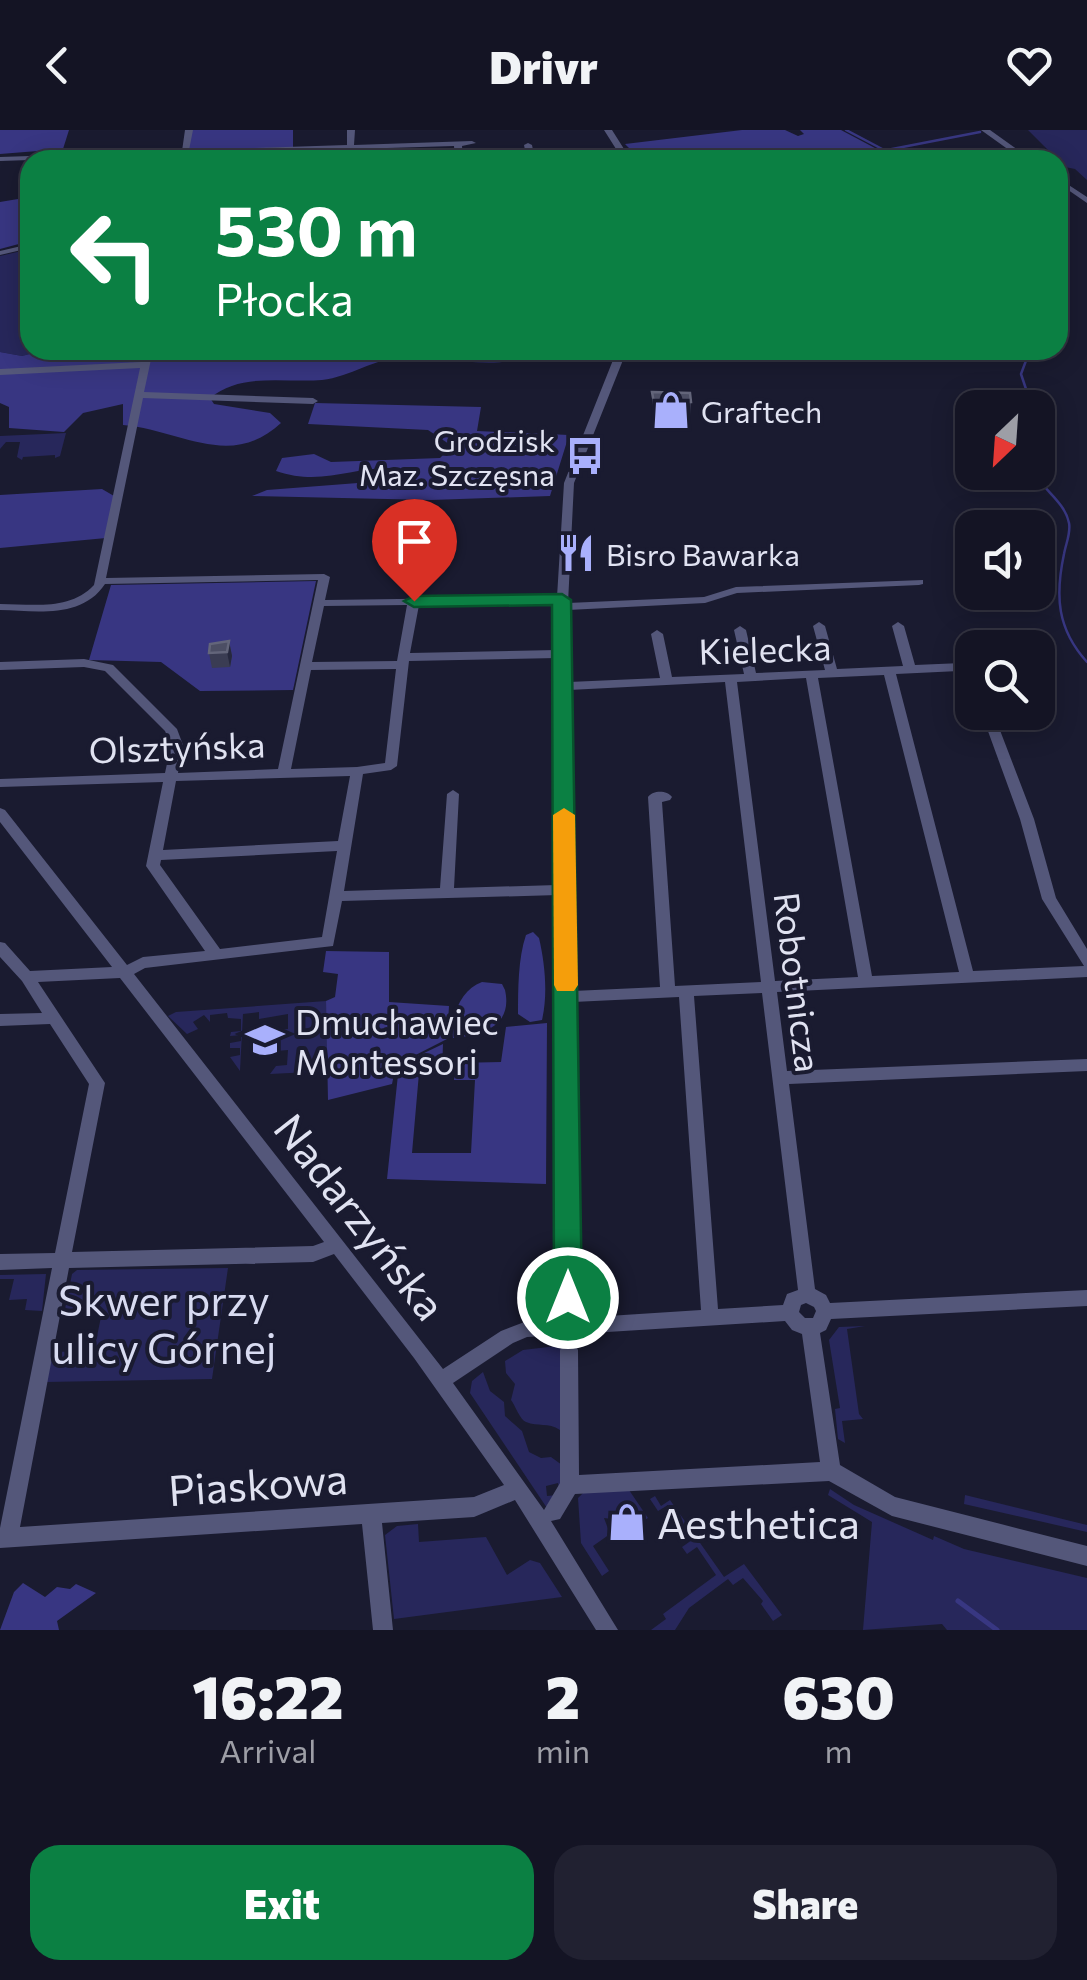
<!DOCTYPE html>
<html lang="en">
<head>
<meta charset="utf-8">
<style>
	:root { --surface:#141424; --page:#212131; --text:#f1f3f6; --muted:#9d9ea6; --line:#333341; --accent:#0b8043 }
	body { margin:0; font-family:Commissioner,sans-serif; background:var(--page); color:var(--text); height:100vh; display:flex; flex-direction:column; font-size:38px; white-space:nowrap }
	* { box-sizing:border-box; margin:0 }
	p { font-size:32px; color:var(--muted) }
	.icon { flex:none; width:55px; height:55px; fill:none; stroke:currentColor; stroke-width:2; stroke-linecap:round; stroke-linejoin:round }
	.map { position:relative; height:1500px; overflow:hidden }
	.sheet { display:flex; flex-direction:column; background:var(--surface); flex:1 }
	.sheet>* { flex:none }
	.hud { position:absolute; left:20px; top:20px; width:1048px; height:210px; border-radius:30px; box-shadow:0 5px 25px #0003,0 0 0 2px var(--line); background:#0b8043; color:#fff; overflow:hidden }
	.needle { width:65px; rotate:205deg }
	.fabs { position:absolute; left:955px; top:260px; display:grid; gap:20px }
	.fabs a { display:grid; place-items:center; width:100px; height:100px; border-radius:20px; background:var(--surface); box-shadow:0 5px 25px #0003,0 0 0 2px var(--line); font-size:50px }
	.pin { position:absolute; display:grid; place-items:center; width:85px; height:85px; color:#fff; margin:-102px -42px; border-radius:50% 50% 50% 0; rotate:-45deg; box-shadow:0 0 10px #0007 }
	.pin .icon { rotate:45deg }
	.me { position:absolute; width:110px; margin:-55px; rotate:0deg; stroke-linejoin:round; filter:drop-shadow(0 0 8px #0008) }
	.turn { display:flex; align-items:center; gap:35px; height:210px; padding:0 30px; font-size:45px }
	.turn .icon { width:130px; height:130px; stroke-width:2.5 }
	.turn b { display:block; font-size:70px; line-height:85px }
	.eta { display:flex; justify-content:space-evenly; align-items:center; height:170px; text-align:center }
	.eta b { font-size:60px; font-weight:800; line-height:70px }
	.button { display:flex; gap:20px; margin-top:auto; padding:20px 30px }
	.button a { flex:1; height:115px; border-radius:30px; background:var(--accent); color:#fff; font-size:40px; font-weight:800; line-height:115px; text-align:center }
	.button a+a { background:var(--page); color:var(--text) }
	header { display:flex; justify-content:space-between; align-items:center; height:130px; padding:0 30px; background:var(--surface); font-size:45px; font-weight:800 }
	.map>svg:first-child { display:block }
	.green { fill:#27275b }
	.forest { fill:#383682 }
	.water { fill:#383782 }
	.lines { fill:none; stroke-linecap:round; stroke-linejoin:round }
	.stream-far1 { stroke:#383782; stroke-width:2.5 }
	.stream { stroke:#383782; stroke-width:5 }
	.minor { fill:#54577a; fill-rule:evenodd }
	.wall { fill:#3a3c53 }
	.shaded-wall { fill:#26283e }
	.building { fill:#4c4e64; stroke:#63657a; stroke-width:2.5 }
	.route { fill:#0b8043; stroke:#07532c; stroke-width:2.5 }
	.slow { fill:#f59e0b }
	.labels { text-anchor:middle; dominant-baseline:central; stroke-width:8; stroke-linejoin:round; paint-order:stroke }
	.far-poi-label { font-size:30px; fill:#e0e2f1; stroke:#1a1b30; text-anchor:start }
	.street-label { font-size:35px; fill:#e0e2f1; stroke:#1a1b30 }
	.poi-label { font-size:35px; fill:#e0e2f1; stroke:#1a1b30; text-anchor:start }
	.near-street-label { font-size:42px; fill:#e0e2f1; stroke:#1a1b30 }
	.near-park-label { font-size:42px; fill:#d8dbf1; stroke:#1a1b30 }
	.near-poi-label { font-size:42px; fill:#e0e2f1; stroke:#1a1b30; text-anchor:start }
</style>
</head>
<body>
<header><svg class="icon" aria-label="back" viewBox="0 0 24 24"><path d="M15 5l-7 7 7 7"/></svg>Drivr<svg class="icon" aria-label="heart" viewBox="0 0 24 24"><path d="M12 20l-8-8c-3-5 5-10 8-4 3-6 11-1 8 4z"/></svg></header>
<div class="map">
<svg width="1087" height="1500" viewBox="0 0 1087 1500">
	<rect width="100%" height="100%" fill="#1a1b30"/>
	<!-- green -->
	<path class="green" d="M1028,0H1087V50L1075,39L1065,37Z
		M30,119V220H45L22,226L0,222V126Z
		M66,303L60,326L55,328V325L23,327L22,330L17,327L20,312H6L0,319V306Z
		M326,871L330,941L270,944L276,936L287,935L288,920L265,922V901L288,899V884L259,889V882L243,884L240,941L230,927L240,925V918H230V913L241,911V905L230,906L231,902L241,901V889L228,888L227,883L210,885V892L204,885L193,892L198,899L187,904L168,886L176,882Z
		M228,1138L212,1249L45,1252L52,1222L94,1221L102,1182L96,1178L65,1179L72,1144L77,1140Z
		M46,1144L42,1181L25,1180L27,1169L9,1170L14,1149H0V1145Z
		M865,1196L847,1199L859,1284L863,1289L842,1291L845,1313L838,1309L835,1279L840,1278L829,1210L839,1197Z
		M565,1215L560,1261L565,1313H560V1300C548,1292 538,1297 526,1292C520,1290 515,1275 511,1270L515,1254L506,1243L505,1231L523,1220Z
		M483,1242L490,1261L504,1272L505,1286L522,1301L529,1322L541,1328L551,1327L562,1335L560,1363L558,1353L546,1356L547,1366L558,1365L547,1378L470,1263L472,1251Z
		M830,1359L854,1375L933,1410L934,1406L964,1419L1087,1448V1500H947L942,1494L863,1500L872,1392L828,1365Z
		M629,1360L648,1388L643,1391L635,1381L621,1390L604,1388L610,1404L593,1416L609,1441L602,1446L581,1413L578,1368L584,1362Z
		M965,1365L1087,1395V1402L964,1374Z
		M655,1366L661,1376L670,1370L724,1447L744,1434L782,1485L773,1491L761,1474L763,1471L743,1448L733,1455L728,1449L689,1478L675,1500H651L666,1489L663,1484L716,1445L697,1417L687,1424L682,1417L692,1410L668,1375L658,1381L650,1369Z
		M418,1394L419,1412L486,1407L507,1445L530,1430L540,1433L562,1467L394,1489L385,1405L397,1396Z"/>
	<!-- forest -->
	<path class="forest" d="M0,0H69L63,19L0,24Z
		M191,0H293V17L187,21Z
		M30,67V111L0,119V72Z
		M45,220H540C509,244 441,226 403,227C375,228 350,247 322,250C285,253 241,242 210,268L214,274L270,283L281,293C230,340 181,300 123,295V274L83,283L64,302L9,298V277L0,273V222L22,226Z
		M315,273L481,277L477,301L569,305L550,366L431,370L252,366L267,360L410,349L417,343C368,326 331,360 276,341L282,328L314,324L331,332L440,328L452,316L428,300L308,294Z
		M102,359L114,366L106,408L0,418V365Z
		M316,451L293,560L200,561L161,532L89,530L111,455Z
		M326,821L389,822V872L449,876L447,909L396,935L392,954L328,970L326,871L335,867L338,844L323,842Z
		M547,893L546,1054L387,1049L399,935L443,914L442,941L419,943L412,1023H471L475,950H454L456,933L501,932L506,897Z
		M23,1453L45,1467L57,1457L70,1459L76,1454L96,1463L57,1491L59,1500H0L14,1462Z"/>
	<!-- water -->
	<path class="water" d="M742,0H785L798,6L804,4L800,0H841L888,25L808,30H733L711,26L640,29L625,14Z
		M533,802L539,808C545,834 548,864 542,890L530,892L518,884C518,860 518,828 526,805Z
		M482,852L502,854L505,860C513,896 483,905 453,908C451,886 460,860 482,852Z"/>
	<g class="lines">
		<!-- stream-far1 -->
		<path class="stream-far1" d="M846,0L903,30
			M887,20L980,2
			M1023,278L1026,259L1021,244L1030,220
			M1034,342C1043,360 1065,372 1069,393C1071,403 1066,413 1064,424C1055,466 1057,499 1087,532"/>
		<!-- stream -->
		<path class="stream" d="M958,1471L997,1500"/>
		<!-- minor -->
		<path class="minor" d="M185,0H193L189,20L347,15V0H355L354,15L472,11L476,13L462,16L463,30H455L454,16L354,19V30H346L347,19L188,25L187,30H181V25L0,31V27L182,21Z
			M604,0H612L631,30H623Z
			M981,0H990L1032,30H1023Z
			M528,13L532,15L535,30H527L524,15Z
			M1058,48L1087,67V73L1058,53Z
			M30,114V118L0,125V121Z
			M143,220H153L144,262L313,268L318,271L313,274L143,268L106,448L324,444L330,447L325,470L557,467L564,353L617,220H627L574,353L568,473L704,467L736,457L923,450V454L919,455L737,463L705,473L568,480L569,552L660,548L651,504L657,500L663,504L672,547L744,544L734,500L740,496L746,500L756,543L825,540L813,496L819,492L825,496L837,539L903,536L892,496L898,492L904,496L915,535L962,533L972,539V549L959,541L896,544L973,841L1084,836L1042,769L1020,689L981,582H993L1034,689L1056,768L1087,819V847L777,862L787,941L1087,929V941L789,954L815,1159L826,1165L830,1173L1087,1160V1176L831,1189L826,1200L820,1203L840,1335L895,1367L1087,1416V1436L892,1386L829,1351L575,1364L560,1389L551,1391L618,1500H596L515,1370L474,1387L382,1393L393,1500H373L362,1394L0,1418V1398L52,1138L0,1140V1124L55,1123L89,954L50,894L0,896V884L42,883L22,851L0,827V812L5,813L30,841L112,837L0,692V678L5,680L127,835L143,827L205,821L146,736L163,652L0,657V649L165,643L171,615L165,601L105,541L84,537L0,540V532L84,529L113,535L177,599L183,615L178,643L278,639L318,450L105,454C82,489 36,481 0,480V474C32,474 70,481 94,455L140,238L0,245V239L141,232ZM556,473L557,520L410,523L419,475ZM407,475L397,531L312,532L324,476ZM557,528V755L454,758L459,664L453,660L447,664L440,758L344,761L363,644L391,640L397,636L409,531ZM396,539L385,633L357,637L291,639L311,540ZM884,545L959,842L872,846L818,548ZM806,548L858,847L775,851L737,552ZM725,552L761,852L675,856L662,672L670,670L672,667C667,660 653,660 648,667L660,857L573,861L569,560ZM350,646L338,711L163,720L176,651ZM337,721L322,807L220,819L160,735L161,730ZM558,765L559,1189L527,1191L501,1201L443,1239L134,844L145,838L333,816L342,771ZM120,848L324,1112L313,1116L72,1122L105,953L38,852ZM762,863L798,1160L787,1164L783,1175L718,1179L694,866ZM679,867L701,1180L577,1188L573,872ZM334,1124L414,1228L504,1355L474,1367L20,1397L69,1138L313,1132ZM806,1173L814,1177L816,1181L813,1188H805L799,1182L801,1175ZM785,1191L792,1200L802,1204L820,1332L579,1345L578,1220L575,1214L569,1212L563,1214L560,1220V1353L544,1380L453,1253L513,1213L527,1207Z"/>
	</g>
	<!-- wall -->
	<path class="wall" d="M652,262L691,272L690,286L653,287L652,276Z
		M229,511L232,526L230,537L212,538L209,523Z"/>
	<!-- shaded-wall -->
	<path class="shaded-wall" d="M229,511L232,526L230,537L227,522Z"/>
	<!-- building -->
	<path class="building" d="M652,262L690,263L691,272L654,273Z
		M229,511L227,522L209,523L210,514Z"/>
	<!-- route -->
	<path class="route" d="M562,464L571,470L582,1168L578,1178L568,1182L558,1178L554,1168L552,475L414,477L404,471L414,466Z"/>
	<!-- slow -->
	<path class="slow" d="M564,678L575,685L578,855L574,861H557L554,855L553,685Z"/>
	<!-- icons -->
	<defs>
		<g id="shop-bare" transform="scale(3)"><path d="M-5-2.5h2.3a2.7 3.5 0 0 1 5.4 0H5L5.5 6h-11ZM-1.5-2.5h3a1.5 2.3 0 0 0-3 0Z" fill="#a9b0fc" stroke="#1a1b30" stroke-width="2.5" paint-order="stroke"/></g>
		<g id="bus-bare" transform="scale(3)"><path d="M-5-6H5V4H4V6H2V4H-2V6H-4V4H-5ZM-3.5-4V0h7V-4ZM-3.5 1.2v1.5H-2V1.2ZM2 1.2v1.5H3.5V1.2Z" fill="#a9b0fc" stroke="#1a1b30" stroke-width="2.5" paint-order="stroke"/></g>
		<g id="restaurant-bare" transform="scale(3)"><path d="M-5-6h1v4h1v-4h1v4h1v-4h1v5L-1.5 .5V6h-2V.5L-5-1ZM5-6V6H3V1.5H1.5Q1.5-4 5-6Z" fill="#a9b0fc" stroke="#1a1b30" stroke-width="2.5" paint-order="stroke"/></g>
		<g id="school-bare" transform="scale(3)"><path d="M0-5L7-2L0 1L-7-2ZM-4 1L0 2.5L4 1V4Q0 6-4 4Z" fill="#a9b0fc" stroke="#1a1b30" stroke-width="2.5" paint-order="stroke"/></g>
	</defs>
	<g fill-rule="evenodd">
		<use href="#shop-bare" x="671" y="280"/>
		<use href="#bus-bare" x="585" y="326"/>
		<use href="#restaurant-bare" x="576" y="423"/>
		<use href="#school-bare" x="265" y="910"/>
		<use href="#shop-bare" x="627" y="1392"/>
	</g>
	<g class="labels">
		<!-- far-poi labels -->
		<g class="far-poi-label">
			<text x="701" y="280">Graftech</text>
			<text x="555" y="309" text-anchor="end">Grodzisk<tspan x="555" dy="34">Maz. Szczęsna</tspan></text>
			<text x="606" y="423">Bisro Bawarka</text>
		</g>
		<!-- street labels -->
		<g class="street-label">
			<text transform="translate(765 518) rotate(-2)">Kielecka</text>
			<text transform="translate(177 616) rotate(-2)">Olsztyńska</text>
			<text transform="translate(799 852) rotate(83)">Robotnicza</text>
		</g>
		<!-- poi labels -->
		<g class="poi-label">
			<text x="295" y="890">Dmuchawiec<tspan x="295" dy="40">Montessori</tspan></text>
		</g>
		<!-- near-street labels -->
		<g class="near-street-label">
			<text transform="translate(361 1086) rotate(52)">Nadarzyńska</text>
			<text transform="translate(258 1353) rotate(-4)">Piaskowa</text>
		</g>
		<!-- near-park labels -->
		<g class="near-park-label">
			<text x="164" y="1169">Skwer przy<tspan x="164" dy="48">ulicy Górnej</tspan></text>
		</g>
		<!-- near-poi labels -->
		<g class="near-poi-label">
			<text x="657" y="1392">Aesthetica</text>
		</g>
	</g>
</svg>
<div class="fabs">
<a><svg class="needle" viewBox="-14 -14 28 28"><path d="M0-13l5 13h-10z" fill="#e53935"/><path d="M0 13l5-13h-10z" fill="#9d9ea6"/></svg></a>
<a><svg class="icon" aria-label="sound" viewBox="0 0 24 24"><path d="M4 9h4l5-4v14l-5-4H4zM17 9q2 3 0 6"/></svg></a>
<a><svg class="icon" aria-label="search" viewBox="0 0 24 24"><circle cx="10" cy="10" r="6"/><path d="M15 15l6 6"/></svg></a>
</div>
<div class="pin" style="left:414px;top:471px;background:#d93025"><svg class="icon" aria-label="arrive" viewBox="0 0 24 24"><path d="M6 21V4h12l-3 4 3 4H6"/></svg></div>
<svg class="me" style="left:568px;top:1168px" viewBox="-20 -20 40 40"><circle r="17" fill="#0b8043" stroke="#fff" stroke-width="3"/><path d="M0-11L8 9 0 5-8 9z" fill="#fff"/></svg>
<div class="hud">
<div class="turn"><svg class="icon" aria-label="left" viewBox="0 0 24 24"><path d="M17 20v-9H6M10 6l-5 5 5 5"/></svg><div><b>530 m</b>Płocka</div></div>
</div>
</div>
<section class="sheet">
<div class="eta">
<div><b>16:22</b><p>Arrival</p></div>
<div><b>2</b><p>min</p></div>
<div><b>630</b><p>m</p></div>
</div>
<div class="button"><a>Exit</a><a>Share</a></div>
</section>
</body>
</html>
